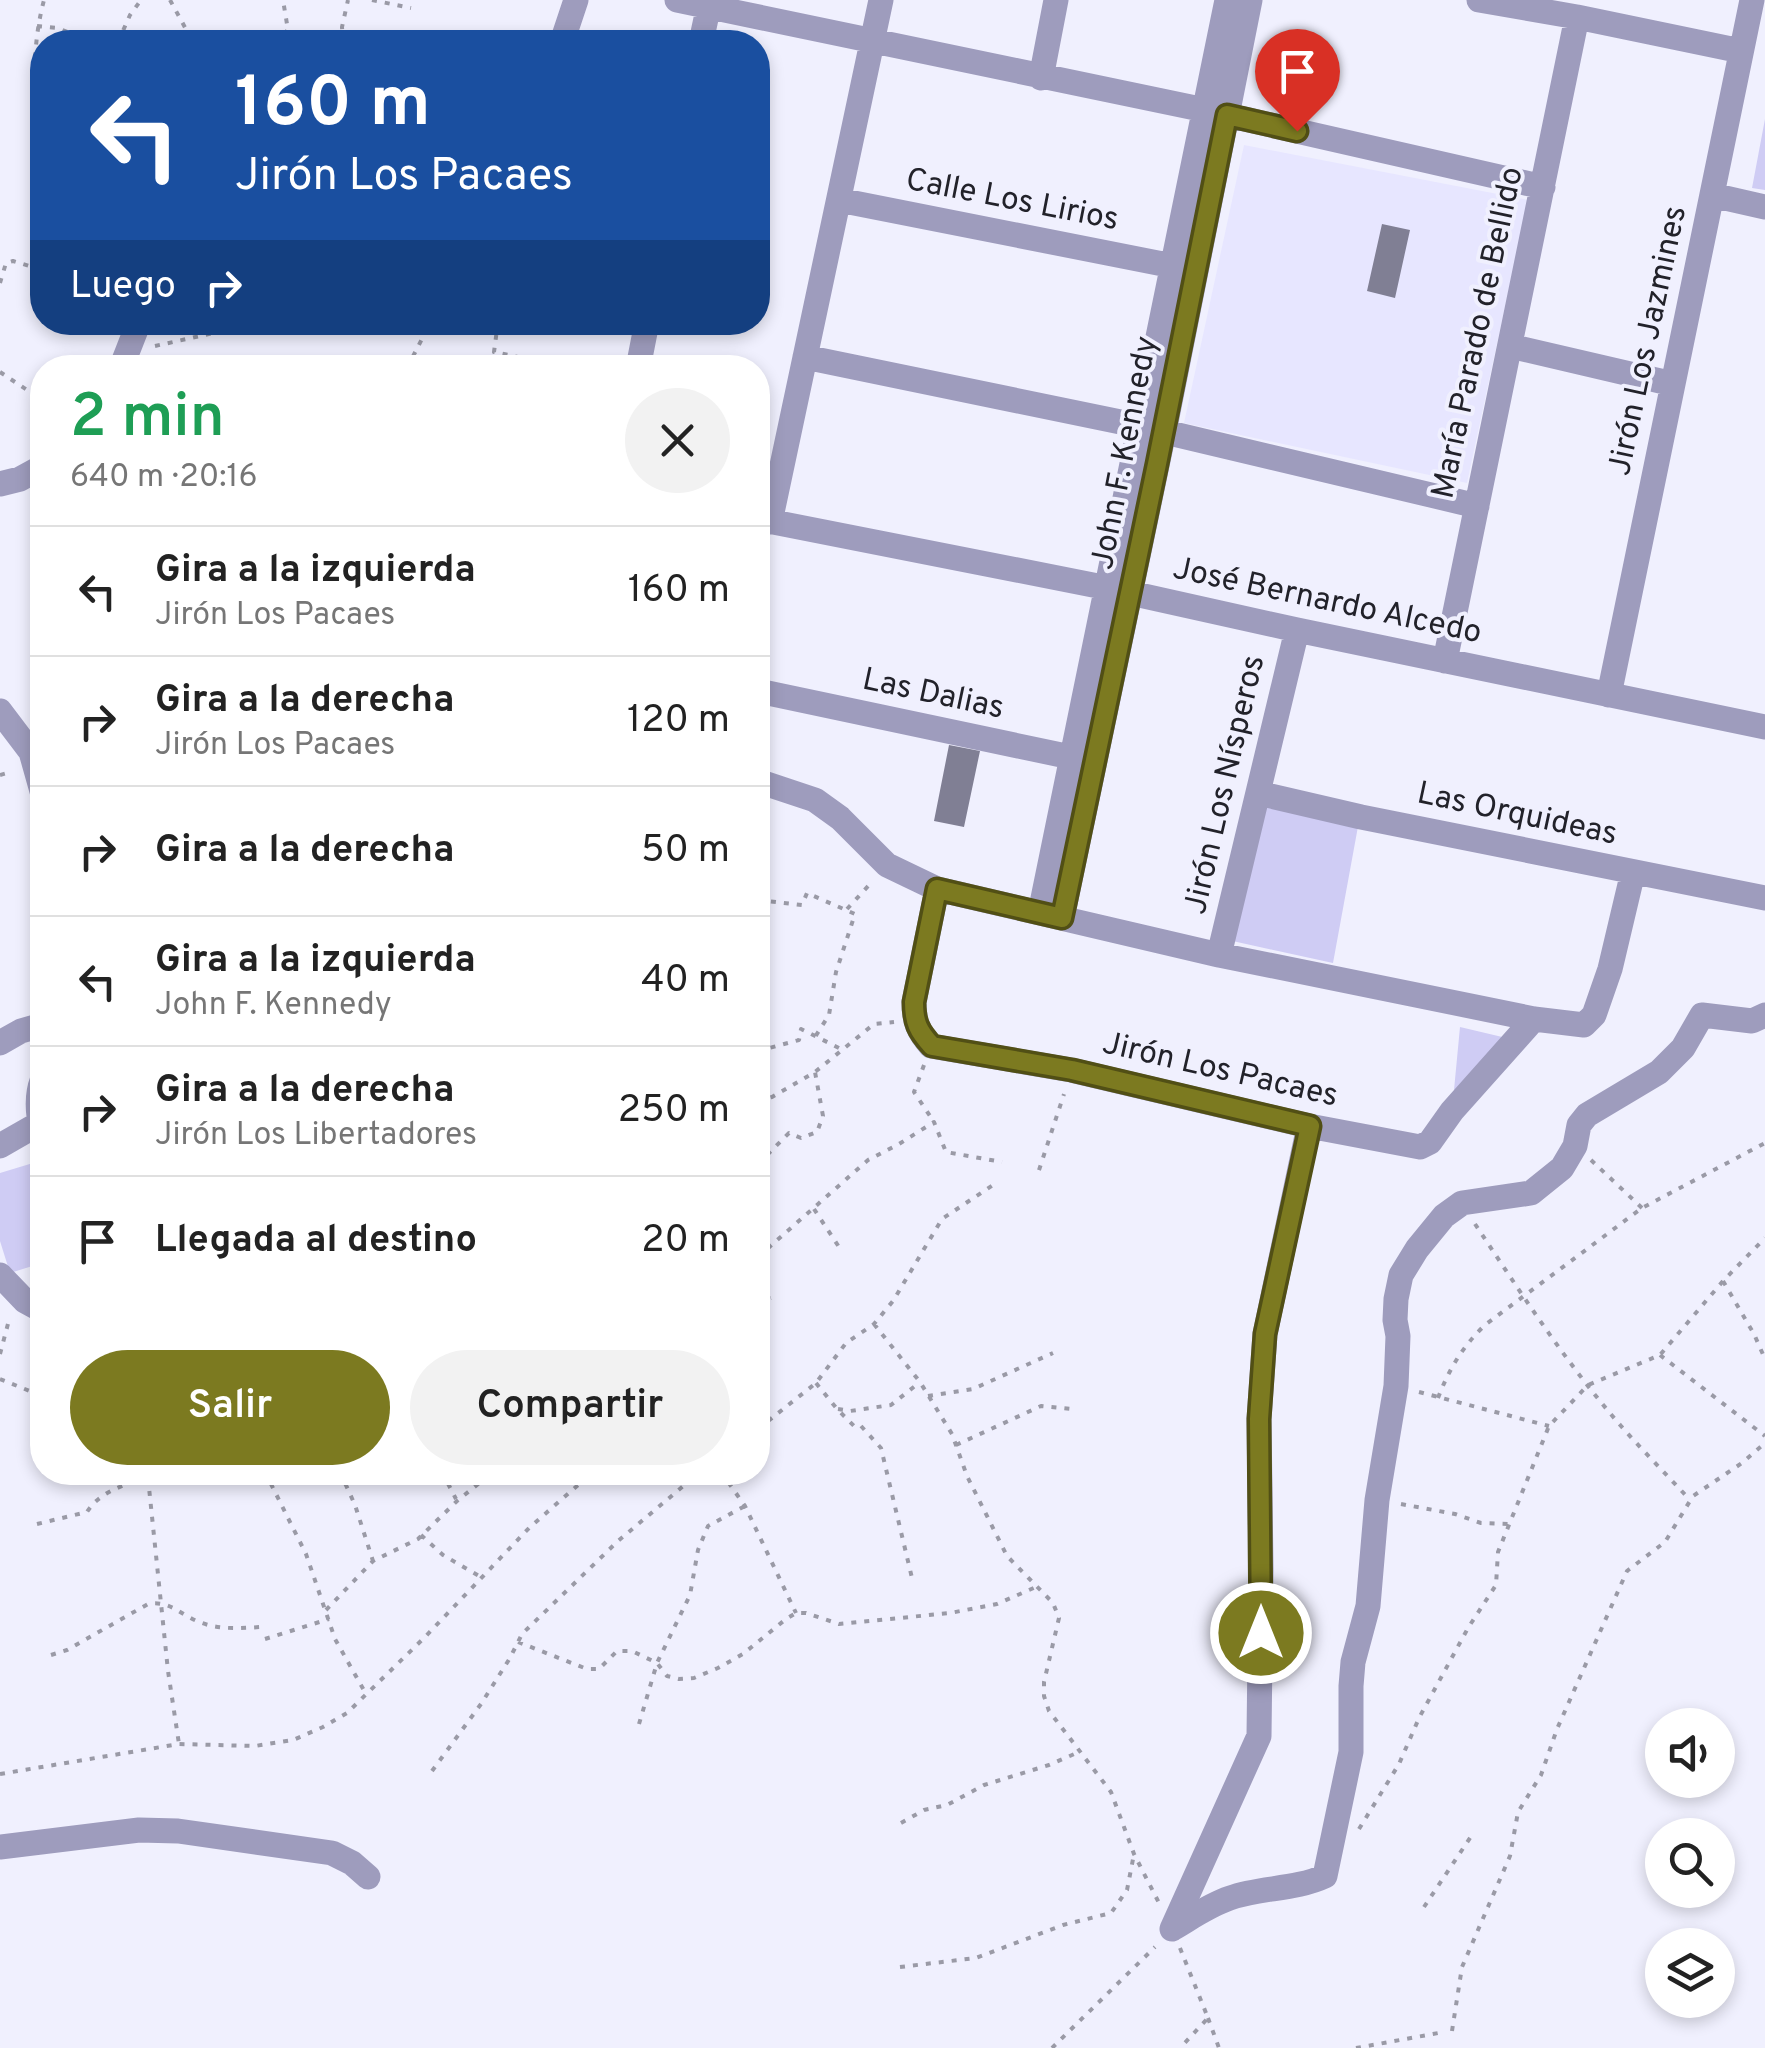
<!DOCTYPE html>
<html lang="es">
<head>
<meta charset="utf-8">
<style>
	:root { --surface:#fff; --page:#f2f2f2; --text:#222; --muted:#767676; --line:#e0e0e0; --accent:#7c7a20 }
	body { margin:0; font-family:Overpass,sans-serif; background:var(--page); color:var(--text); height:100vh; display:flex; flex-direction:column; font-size:38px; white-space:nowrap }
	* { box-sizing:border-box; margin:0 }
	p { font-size:32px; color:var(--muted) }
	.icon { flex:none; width:55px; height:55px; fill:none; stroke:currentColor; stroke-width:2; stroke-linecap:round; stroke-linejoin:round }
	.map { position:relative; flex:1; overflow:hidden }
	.details { position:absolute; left:30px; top:355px; width:740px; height:1130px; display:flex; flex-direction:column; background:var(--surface); border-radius:40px; box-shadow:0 5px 15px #0003 }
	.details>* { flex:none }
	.hud { position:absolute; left:30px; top:30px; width:740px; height:305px; border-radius:40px; box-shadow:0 5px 15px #0003; background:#1a4fa0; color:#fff; overflow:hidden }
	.buttons { position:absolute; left:1645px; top:1708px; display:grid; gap:20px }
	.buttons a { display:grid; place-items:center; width:90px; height:90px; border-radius:50%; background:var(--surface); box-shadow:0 5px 15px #0003; font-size:50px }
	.pin { position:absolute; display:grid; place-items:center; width:85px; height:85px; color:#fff; margin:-102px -42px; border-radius:50% 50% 50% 0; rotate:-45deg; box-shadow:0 0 10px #0007 }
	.pin .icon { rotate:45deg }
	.me { position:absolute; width:110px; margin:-55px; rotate:0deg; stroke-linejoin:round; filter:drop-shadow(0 0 8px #0008) }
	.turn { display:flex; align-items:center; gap:35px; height:210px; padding:0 40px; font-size:45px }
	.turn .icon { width:130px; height:130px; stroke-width:2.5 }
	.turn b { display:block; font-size:70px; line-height:85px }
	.then { display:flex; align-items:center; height:95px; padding:0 40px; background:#0003; gap:20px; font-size:38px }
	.round { display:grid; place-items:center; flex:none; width:105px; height:105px; border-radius:52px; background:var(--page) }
	.overview { display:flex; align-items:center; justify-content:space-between; height:170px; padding:0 40px }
	h1 { font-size:60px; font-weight:600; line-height:75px; color:#1e9e55 }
	.primary-button { display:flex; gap:20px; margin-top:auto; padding:20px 40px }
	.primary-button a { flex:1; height:115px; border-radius:60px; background:var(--accent); color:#fff; font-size:40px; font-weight:600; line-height:115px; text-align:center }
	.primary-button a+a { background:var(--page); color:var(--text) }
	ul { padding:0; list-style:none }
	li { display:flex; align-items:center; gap:30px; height:130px; padding:0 40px; border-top:2px solid var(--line) }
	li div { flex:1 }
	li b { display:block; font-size:38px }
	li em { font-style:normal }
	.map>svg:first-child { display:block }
	.built { fill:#e7e6ff }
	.green { fill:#cfccf4 }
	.building { fill:#807f94 }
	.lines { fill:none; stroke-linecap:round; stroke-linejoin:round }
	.path { stroke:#9a9aa6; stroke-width:4; stroke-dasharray:5 8; stroke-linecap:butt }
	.minor { stroke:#9e9cbd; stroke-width:25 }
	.route-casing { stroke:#514f15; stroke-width:25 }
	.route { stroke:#7c7a20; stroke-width:18 }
	.labels { text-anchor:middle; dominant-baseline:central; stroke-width:8; stroke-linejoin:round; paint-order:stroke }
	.street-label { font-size:32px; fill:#22222a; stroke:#f0f0fe }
</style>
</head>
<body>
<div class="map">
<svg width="1765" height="2048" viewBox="0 0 1765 2048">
	<rect width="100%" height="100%" fill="#f0f0fe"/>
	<!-- built -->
	<path class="built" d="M1244,145L1528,200L1467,483L1184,423Z"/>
	<!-- green -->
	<path class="green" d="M1765,119V190L1752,188Z
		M1258,802L1359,821L1333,963L1228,940Z
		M1460,1027L1515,1040L1452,1111Z
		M33,1163L42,1195V1263L10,1273L0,1241V1173Z"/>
	<!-- building -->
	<path class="building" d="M1382,224L1410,230L1395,298L1367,291Z
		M949,745L980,751L964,827L934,821Z"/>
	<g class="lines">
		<!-- path -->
		<path class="path" d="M170,0L193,42
			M372,0L411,8
			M37,26L57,28L70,33L118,41
			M118,42L130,15L141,0
			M273,42L288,30L283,0
			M343,42L342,27L348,0
			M42,148C33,99 31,49 44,0
			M0,283L6,263L13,261L42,270
			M498,322L494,352L542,362L544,368
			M155,346L263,322
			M407,368L423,337L421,322
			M0,372L42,400
			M0,775L11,772
			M758,900L802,905L807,893L855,914L836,972L829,1015L815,1037
			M847,909L871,883
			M758,1051L799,1040L801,1029L841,1049
			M924,1065L914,1092L934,1122
			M758,1101L772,1097L815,1072L874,1024L894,1022
			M1591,1160L1642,1208
			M758,1164L789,1133L801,1138L817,1132L823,1116L815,1072
			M1039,1170L1064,1094
			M814,1209L839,1247
			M1475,1224C1521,1293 1566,1363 1621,1426C1643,1451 1667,1475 1690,1500
			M758,1257L868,1160L899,1144L934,1122L946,1152L1002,1162
			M1723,1281L1754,1334L1765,1359
			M758,1301L771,1298
			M874,1324L920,1382L952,1434L967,1476L1007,1556L1053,1603L1059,1618L1044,1682V1696L1049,1711L1111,1792L1134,1854L1159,1903
			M0,1354L9,1320
			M1660,1355L1765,1436
			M0,1379L42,1396
			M816,1383L837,1409L855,1427L861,1426L881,1448L912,1578
			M1419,1392L1549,1426
			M928,1396L973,1389L1053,1353
			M1438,1398C1449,1369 1463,1346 1485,1325L1642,1208L1765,1143
			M838,1409L850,1411L891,1405L920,1382
			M758,1429L816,1383L846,1343L874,1324L893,1301L942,1219L993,1185
			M956,1445L1041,1406L1072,1409
			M265,1472L306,1554L335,1639L366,1694
			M340,1472L355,1505L373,1561
			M442,1472L456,1499
			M721,1472L745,1506L796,1613
			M148,1478L168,1671L179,1744
			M1401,1504L1455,1514L1481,1523L1509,1524
			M37,1524L87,1512C102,1487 141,1480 168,1472
			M421,1535L443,1555L481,1577
			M326,1610L373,1561L418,1539L457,1501L493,1472
			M265,1639L329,1619
			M518,1642L587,1669H599L617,1651H632L657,1663L667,1676L679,1679L694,1678L718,1668L743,1654L786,1619L796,1613H806L839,1624L950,1613L997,1604L1036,1587
			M51,1655L67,1650L148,1604C171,1600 181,1616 202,1623C221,1630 242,1628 261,1627
			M639,1724L657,1663L690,1595L698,1550L708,1526L745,1506
			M432,1771L481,1704L510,1658L522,1634L618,1541L700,1472
			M0,1774L179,1744L255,1746L293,1740L323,1727L347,1713L425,1637L529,1528L586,1478
			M901,1823L924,1810L947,1805L984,1785L1049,1765L1079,1752
			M1359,1829L1399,1764L1419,1718L1468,1628L1496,1585L1498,1552L1549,1426L1588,1385L1660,1355L1723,1281L1765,1238
			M1424,1907L1472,1835
			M1180,1948L1208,2018L1180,2048
			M900,1967L976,1958L1063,1925L1111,1913L1127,1890L1134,1854
			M1208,2018L1219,2048
			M1452,2031L1462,1967L1510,1856L1518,1812L1541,1775L1557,1729L1627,1571L1665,1542L1693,1496L1742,1463L1765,1443
			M1052,2048L1155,1947
			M1356,2048L1444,2032"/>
		<!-- minor -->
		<path class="minor" d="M677,0L1205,110L1543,187
			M1479,0L1577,17L1741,51
			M562,42L576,0
			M701,42L710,0
			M1041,78L1056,0
			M1712,195L1765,207
			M839,200L1173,266
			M1510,346L1673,384
			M805,357L1140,426L1477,506
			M121,368L139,322
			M638,368L647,322
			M0,484L20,479L42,467
			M758,519L1108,588L1297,630L1765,727
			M770,522L881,0
			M1445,661L1577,17
			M758,691L1085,760
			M1609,695L1752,0
			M0,711L31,752L42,791
			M758,781L815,800L840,818L887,865L937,889L1219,955L1534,1019L1584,1025L1594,1015L1610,969L1633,872
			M1258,793L1361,817L1765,898
			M937,889L914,1002C914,1022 918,1031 931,1046L1071,1070L1309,1126L1420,1147L1430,1142L1452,1111L1534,1019
			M1040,913L1227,0
			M1062,918L1164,432L1250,0
			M1219,955L1297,630
			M0,1043L21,1031L42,1025
			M42,1081C36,1097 38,1116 42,1132
			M0,1146L40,1123
			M0,1275L25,1301L36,1307L42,1304
			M0,1847L139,1830L178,1831L332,1853L352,1863L368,1877
			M1172,1929C1191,1918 1209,1905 1230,1898C1261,1887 1295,1890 1325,1876L1351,1752V1686L1353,1662L1368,1606L1377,1500L1396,1386L1398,1336L1395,1320L1396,1299L1401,1275L1417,1249L1444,1216L1462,1203L1531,1193L1562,1168L1575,1146L1579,1125L1587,1115L1659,1072L1683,1048L1702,1015L1752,1021L1765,1015
			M1172,1929L1259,1736L1261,1569L1259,1419L1265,1334L1309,1126"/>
	</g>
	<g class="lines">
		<!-- route casing -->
		<g class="route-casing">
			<path id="route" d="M1261,1633L1259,1419L1265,1334L1310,1126L1072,1070L932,1046C918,1031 914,1022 914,1002L937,889L1062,918L1157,464L1227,115L1297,131"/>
		</g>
		<!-- route -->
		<use href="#route" class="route"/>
	</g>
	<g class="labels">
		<!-- street labels -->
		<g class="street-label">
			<text transform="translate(1012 201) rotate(11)">Calle Los Lirios</text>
			<text transform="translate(1479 333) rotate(-78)">María Parado de Bellido</text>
			<text transform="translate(1649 341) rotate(-78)">Jirón Los Jazmines</text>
			<text transform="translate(1126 453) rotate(-79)">John F. Kennedy</text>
			<text transform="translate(1327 602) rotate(12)">José Bernardo Alcedo</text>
			<text transform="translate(933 695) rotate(12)">Las Dalias</text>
			<text transform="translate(1226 785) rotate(-77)">Jirón Los Nísperos</text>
			<text transform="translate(1517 815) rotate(12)">Las Orquideas</text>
			<text transform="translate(1220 1071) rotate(13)">Jirón Los Pacaes</text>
		</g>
	</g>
</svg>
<div class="buttons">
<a><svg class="icon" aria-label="sound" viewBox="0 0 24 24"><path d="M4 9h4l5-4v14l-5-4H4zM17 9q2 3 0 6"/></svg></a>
<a><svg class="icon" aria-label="search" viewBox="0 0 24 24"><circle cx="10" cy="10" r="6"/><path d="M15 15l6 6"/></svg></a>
<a><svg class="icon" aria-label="layers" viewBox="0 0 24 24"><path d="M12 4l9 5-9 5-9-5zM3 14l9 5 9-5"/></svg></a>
</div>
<div class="pin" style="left:1297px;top:131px;background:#d93025"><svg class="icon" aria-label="arrive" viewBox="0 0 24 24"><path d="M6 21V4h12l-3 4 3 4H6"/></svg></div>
<svg class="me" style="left:1261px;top:1633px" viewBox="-20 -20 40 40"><circle r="17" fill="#7c7a20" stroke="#fff" stroke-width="3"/><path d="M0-11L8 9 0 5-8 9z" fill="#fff"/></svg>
<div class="hud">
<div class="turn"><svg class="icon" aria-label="left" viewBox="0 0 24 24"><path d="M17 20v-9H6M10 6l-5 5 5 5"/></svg><div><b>160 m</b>Jirón Los Pacaes</div></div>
<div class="then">Luego<svg class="icon" aria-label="right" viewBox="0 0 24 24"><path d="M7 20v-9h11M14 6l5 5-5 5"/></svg></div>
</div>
<section class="details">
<div class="overview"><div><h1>2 min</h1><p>640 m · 20:16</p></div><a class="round"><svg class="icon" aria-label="close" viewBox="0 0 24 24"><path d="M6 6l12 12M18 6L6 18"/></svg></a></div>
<ul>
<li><svg class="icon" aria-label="left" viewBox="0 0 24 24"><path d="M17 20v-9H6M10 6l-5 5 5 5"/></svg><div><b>Gira a la izquierda</b><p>Jirón Los Pacaes</p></div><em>160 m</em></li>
<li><svg class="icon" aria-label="right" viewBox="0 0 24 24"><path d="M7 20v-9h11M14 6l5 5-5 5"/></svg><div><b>Gira a la derecha</b><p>Jirón Los Pacaes</p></div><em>120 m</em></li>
<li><svg class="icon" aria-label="right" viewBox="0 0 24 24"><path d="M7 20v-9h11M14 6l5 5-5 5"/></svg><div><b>Gira a la derecha</b></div><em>50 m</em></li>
<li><svg class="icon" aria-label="left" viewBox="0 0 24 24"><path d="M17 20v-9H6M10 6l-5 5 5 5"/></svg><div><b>Gira a la izquierda</b><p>John F. Kennedy</p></div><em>40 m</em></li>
<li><svg class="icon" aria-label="right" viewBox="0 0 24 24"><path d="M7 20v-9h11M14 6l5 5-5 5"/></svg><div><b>Gira a la derecha</b><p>Jirón Los Libertadores</p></div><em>250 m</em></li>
<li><svg class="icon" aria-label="arrive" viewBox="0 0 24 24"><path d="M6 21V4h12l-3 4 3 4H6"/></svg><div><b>Llegada al destino</b></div><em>20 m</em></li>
</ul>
<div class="primary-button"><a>Salir</a><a>Compartir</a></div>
</section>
</div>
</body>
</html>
